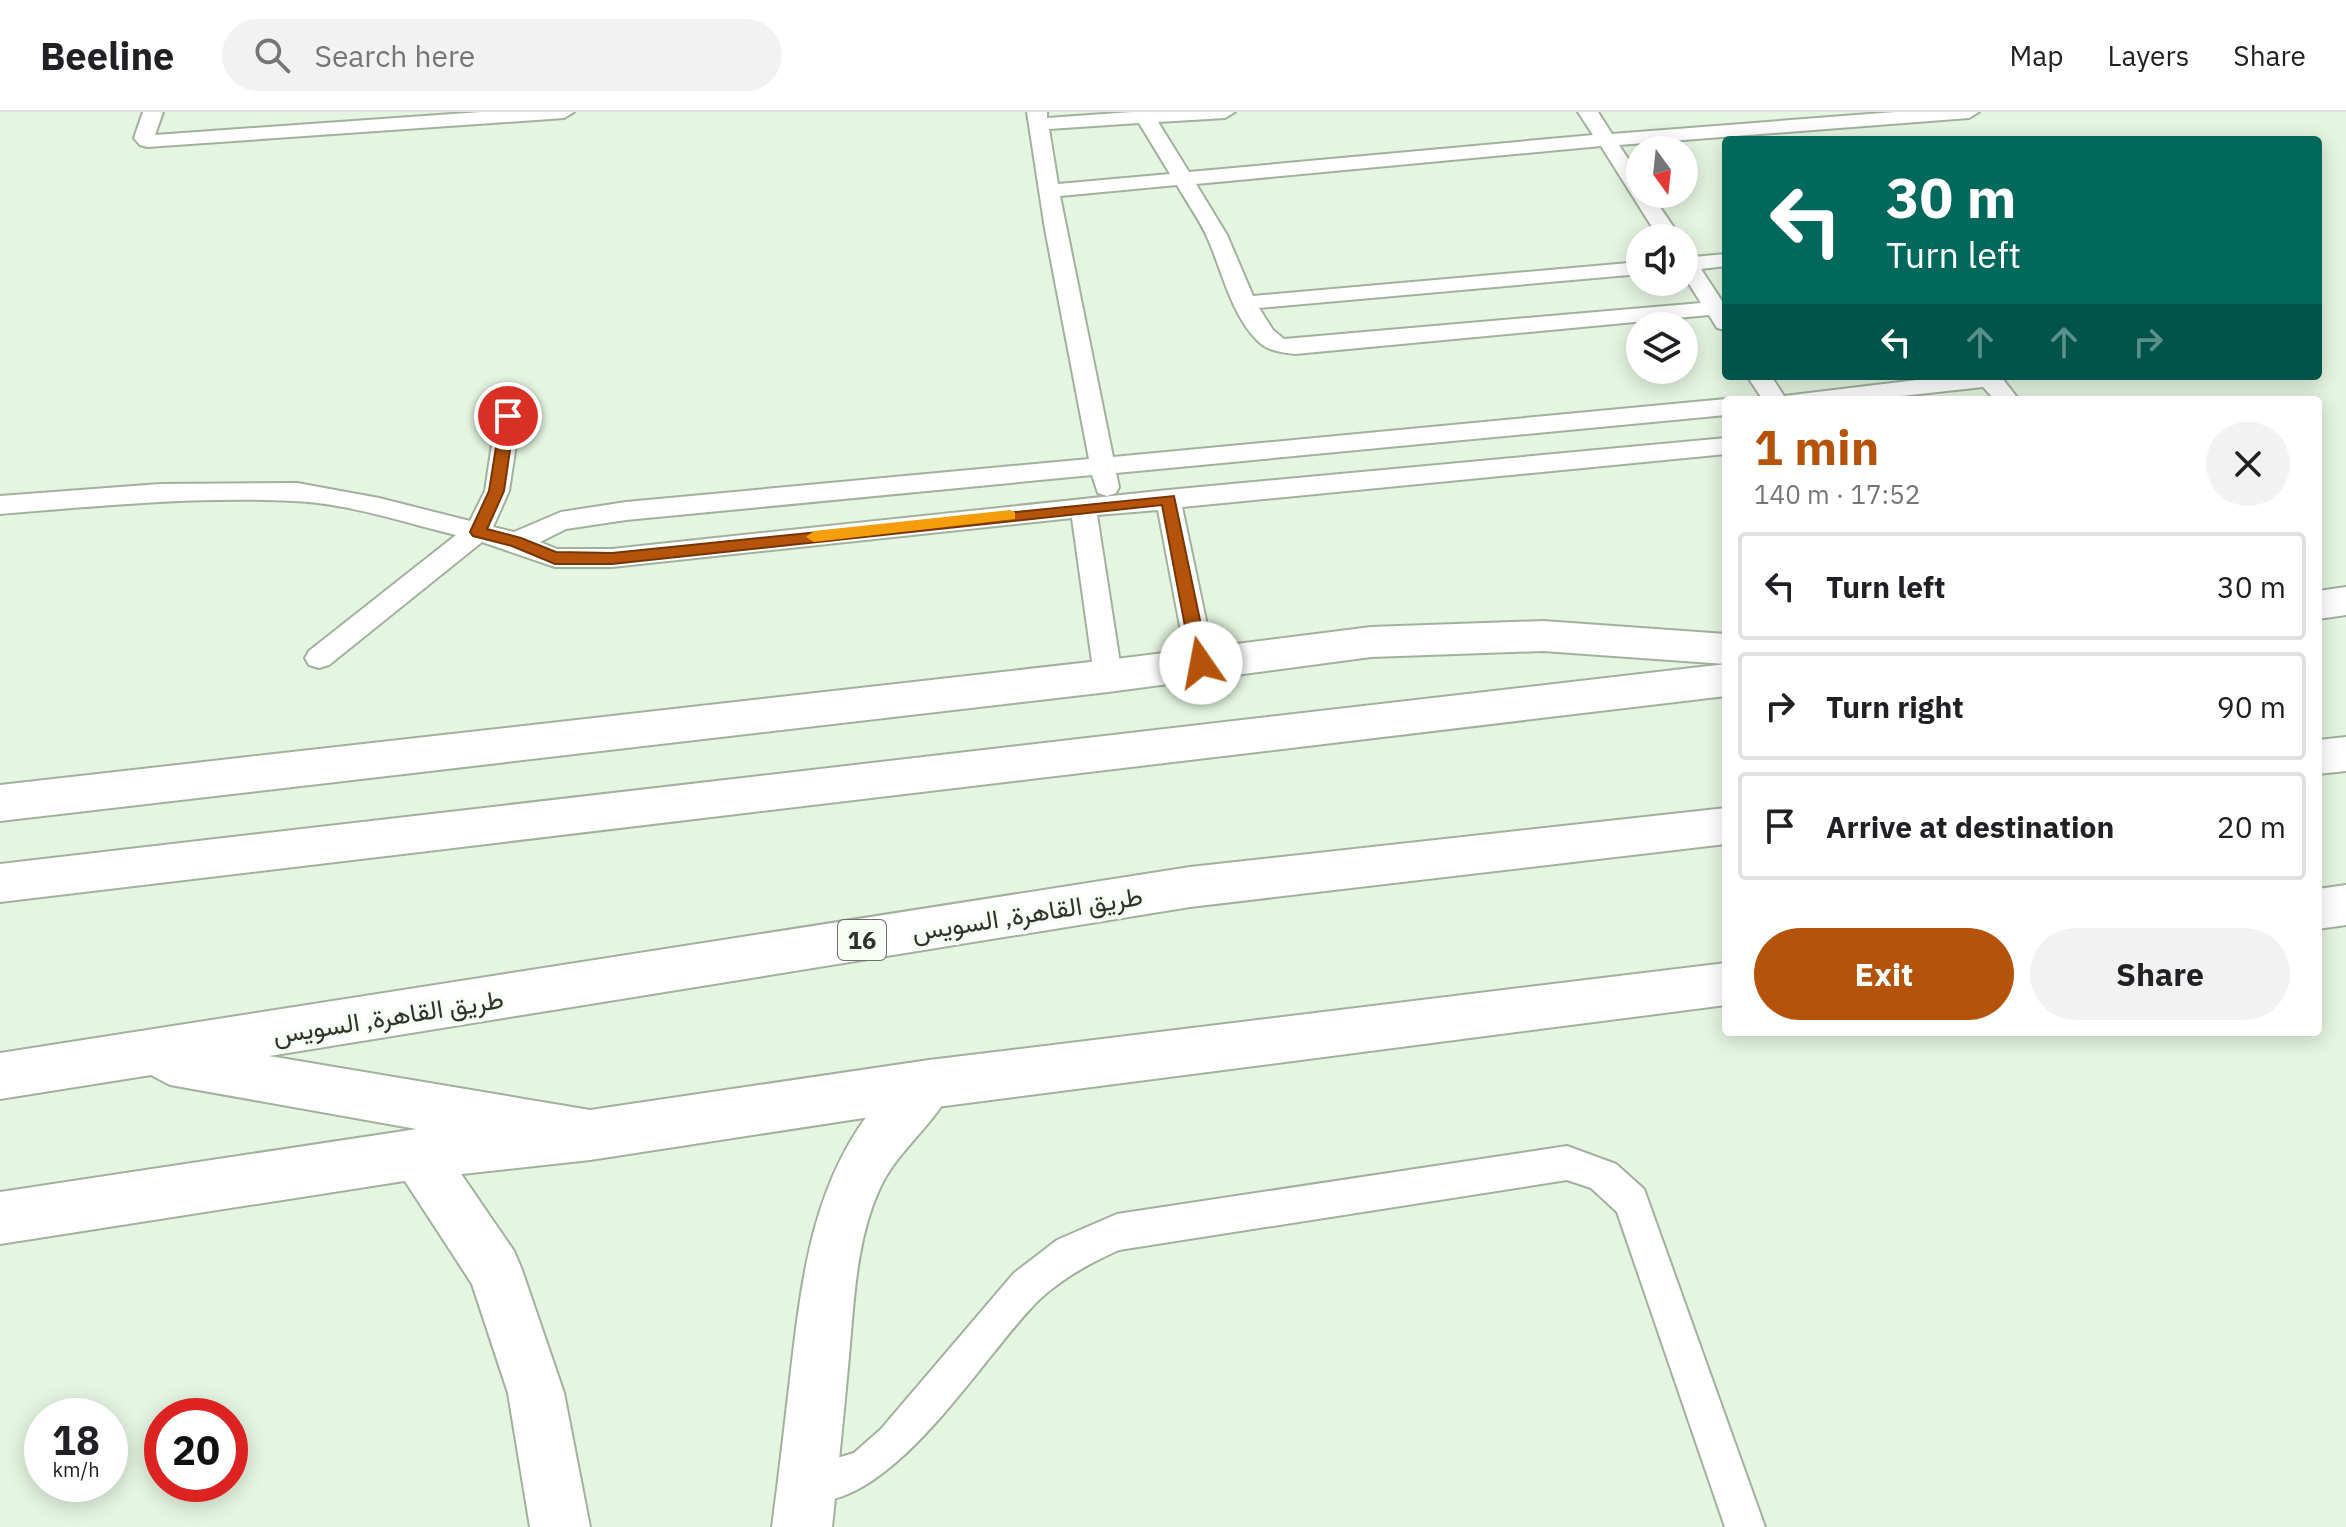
<!DOCTYPE html>
<html lang="en">
<head>
<meta charset="utf-8">
<style>
	:root { --surface:#fff; --page:#f2f2f2; --text:#202124; --muted:#757577; --line:#e0e0e0; --accent:#b45309 }
	body { margin:0; font-family:"IBM Plex Sans",Vazirmatn,sans-serif; background:var(--page); color:var(--text); height:100vh; display:flex; flex-direction:column; font-size:30px; white-space:nowrap }
	* { box-sizing:border-box; margin:0 }
	p { font-size:26px; color:var(--muted) }
	.icon { flex:none; width:44px; height:44px; fill:none; stroke:currentColor; stroke-width:2; stroke-linecap:round; stroke-linejoin:round }
	.map { position:relative; flex:1; overflow:hidden }
	.sheet { position:absolute; left:1722px; top:284px; width:600px; height:640px; display:flex; flex-direction:column; background:var(--surface); border-radius:8px; box-shadow:0 4px 20px #0003 }
	.sheet>* { flex:none }
	.top-card { position:absolute; left:1722px; top:24px; width:600px; height:244px; border-radius:8px; box-shadow:0 4px 20px #0003; background:#00695c; color:#fff; overflow:hidden }
	.needle { width:52px; rotate:165deg }
	.tools { position:absolute; left:1626px; top:24px; display:grid; gap:16px }
	.tools a { display:grid; place-items:center; width:72px; height:72px; border-radius:50%; background:var(--surface); box-shadow:0 4px 20px #0003; font-size:40px }
	.speed { position:absolute; left:24px; top:1286px; display:flex; gap:16px; font-size:40px; font-weight:700; text-align:center }
	.speed>* { display:grid; place-content:center; width:104px; height:104px; border-radius:50%; background:var(--surface); box-shadow:0 4px 20px #0003; line-height:1 }
	.speed small { font-size:20px; font-weight:400 }
	.speed .limit { border:12px solid #d22; background:#fff; color:#111 }
	.pin { position:absolute; display:grid; place-items:center; width:68px; height:68px; color:#fff; margin:-34px; border:4px solid #fff; border-radius:50%; box-shadow:0 2px 8px #0007 }
	.me { position:absolute; width:88px; margin:-44px; rotate:348deg; stroke-linejoin:round; filter:drop-shadow(0 0 6px #0008) }
	.turn { display:flex; align-items:center; gap:28px; height:168px; padding:0 32px; font-size:36px }
	.turn .icon { width:104px; height:104px; stroke-width:2.5 }
	.turn b { display:block; font-size:56px; line-height:68px }
	.lanes { display:flex; align-items:center; height:76px; padding:0 32px; background:#0003; justify-content:center; gap:40px; direction:ltr }
	.lanes .off { opacity:.35 }
	.round { display:grid; place-items:center; flex:none; width:84px; height:84px; border-radius:42px; background:var(--page) }
	.head { display:flex; align-items:center; justify-content:space-between; height:136px; padding:0 32px }
	h1 { font-size:48px; font-weight:700; line-height:60px; color:var(--accent) }
	.cta { display:flex; gap:16px; margin-top:auto; padding:16px 32px }
	.cta a { flex:1; height:92px; border-radius:48px; background:var(--accent); color:#fff; font-size:32px; font-weight:700; line-height:92px; text-align:center }
	.cta a+a { background:var(--page); color:var(--text) }
	ul { padding:0; list-style:none }
	li { display:flex; align-items:center; gap:24px; height:108px; margin:0 16px 12px; padding:0 16px; border:4px solid var(--line); border-radius:8px }
	li div { flex:1 }
	li b { display:block; font-size:30px }
	li em { font-style:normal }
	header { display:flex; align-items:center; gap:48px; box-sizing:border-box; height:112px; padding:0 40px; background:var(--surface); border-bottom:2px solid var(--line) }
	header strong { font-size:38px }
	nav { display:flex; gap:44px; margin-inline-start:auto; font-size:28px }
	.search { width:560px; height:72px; background:var(--page); display:flex; align-items:center; gap:20px; box-sizing:border-box; padding:0 28px; border-radius:44px; color:var(--muted); font-size:30px }
	.map>svg:first-child { display:block }
	.lines { fill:none; stroke-linecap:round; stroke-linejoin:round }
	.service-casing { stroke:#a2b19e; stroke-width:4 }
	.minor-casing { stroke:#a2b19e; stroke-width:4 }
	.primary-casing { stroke:#a2b19e; stroke-width:4 }
	.motorway-casing { stroke:#a2b19e; stroke-width:4 }
	.service { fill:#fff; fill-rule:evenodd }
	.minor { fill:#fff; fill-rule:evenodd }
	.primary { fill:#fff; fill-rule:evenodd }
	.motorway { fill:#fff; fill-rule:evenodd }
	.route { fill:#b45309; stroke:#753606; stroke-width:2 }
	.slow { fill:#f59e0b }
	.labels { text-anchor:middle; dominant-baseline:central; stroke-width:8; stroke-linejoin:round; paint-order:stroke }
	.shield { fill:#f8fef6; stroke:#6b7169; stroke-width:2 }
	.shield-label { font-size:24px; font-weight:bold; fill:#2e342c }
	.street-label { font-size:26px; fill:#2e342c; stroke:#f8fef6 }
</style>
</head>
<body>
<header>
<strong>Beeline</strong>
<div class="search"><svg class="icon" aria-label="search" viewBox="0 0 24 24"><circle cx="10" cy="10" r="6"/><path d="M15 15l6 6"/></svg>Search here</div>
<nav><a>Map</a><a>Layers</a><a>Share</a></nav>
</header>
<div class="map">
<svg width="2346" height="1415" viewBox="0 0 2346 1415">
	<rect width="100%" height="100%" fill="#e4f5e0"/>
	<g class="lines">
		<!-- service casing -->
		<g class="service-casing">
			<path id="service" d="M143,0H163L155,23L481,0H574L564,6L147,35L140,33L134,26Z
				M1027,0H1047V6L1132,0H1235L1225,6L1158,10L1189,60L1593,23L1578,0H1598L1612,22L1895,0H1979L1969,6L1619,33L1640,65V82H1651L1681,126H1659L1601,34L1196,72L1227,123L1253,184L1640,150V162L1259,196L1273,218L1284,227L1701,191L1684,164V141L1693,145L1726,142V154L1701,157L1722,189L1726,188L1725,218L1717,216L1709,203L1295,242C1280,240 1266,239 1256,227C1231,201 1222,159 1208,127C1200,108 1187,91 1177,73L1060,84L1113,345L1726,287L1729,288H1726V303L1116,361L1119,375L1116,381L1107,384L1098,381L1092,363L626,408L566,417L540,430L557,437H612L1168,378L1726,326V342L1182,395L1215,551L1211,558L1201,562L1191,558L1187,551L1158,398L1097,403L1122,564L1118,572L1108,575L1098,572L1094,564L1072,406L612,455H555L482,430L329,553L319,556L309,553L305,546L309,539L456,423C406,411 347,391 294,389C196,384 98,394 0,402V384L160,372L297,371L379,386L470,409L485,379L500,279L504,274H520L524,279L509,379L493,415L514,420L561,400L626,390L1089,347L1045,117ZM1139,11L1170,62L1058,72L1049,17Z
				M1747,264H1771L1784,284L1950,264H1996L2002,266L2019,288H1995L1983,275L1865,288H1763Z
				M1567,1034L1616,1052L1644,1077L1765,1415H1725L1617,1100L1591,1076L1567,1068L1119,1138C1090,1151 1064,1165 1041,1186C985,1238 885,1415 793,1387L787,1373L793,1359L854,1341L881,1317L1014,1161L1057,1128L1117,1102Z"/>
		</g>
		<!-- minor casing -->
		<g class="minor-casing">
			<path id="minor" d="M929,948L947,955L954,972C937,1011 898,1037 880,1076C856,1127 854,1189 849,1244C844,1301 838,1358 832,1415H772C779,1363 785,1310 791,1258C802,1163 814,1066 878,990C894,972 907,957 929,948Z
				M417,1017L435,1024L514,1139L522,1158L564,1281L590,1415H530L508,1281L472,1172L399,1060L391,1042L399,1024Z"/>
		</g>
		<!-- primary casing -->
		<g class="primary-casing">
			<path id="primary" d="M1543,509L1726,522V552L1543,539L1371,545L1108,580L0,709V673L1108,548L1371,515Z
				M2346,773V813L2318,817V777Z
				M1726,851V893L929,996L590,1048L417,1067L0,1132V1080L417,1017L590,998L929,948Z"/>
		</g>
		<!-- motorway casing -->
		<g class="motorway-casing">
			<path id="motorway" d="M2346,475V503L2318,507V479Z
				M1726,552V584L0,790V752Z
				M2346,625V659L2318,662V628Z
				M1726,696V732L1190,795L269,944L590,998L608,1006L616,1023L608,1040L590,1048L170,973L151,963L0,987V941L1190,755Z"/>
		</g>
		<!-- service -->
		<use href="#service" class="service"/>
		<!-- minor -->
		<use href="#minor" class="minor"/>
		<!-- primary -->
		<use href="#primary" class="primary"/>
		<!-- motorway -->
		<use href="#motorway" class="motorway"/>
	</g>
	<!-- route -->
	<path class="route" d="M508,299L515,304L504,379L487,417L521,426L556,440L612,441L1174,384L1209,551L1201,557L1192,551L1162,393L612,452H555L512,434L473,424L470,420L489,379L501,304Z"/>
	<!-- slow -->
	<path class="slow" d="M1010,398L1015,400V407L814,430L806,425L814,419Z"/>
	<g class="labels">
		<!-- shield labels -->
		<rect class="shield" x="838" y="808" width="48" height="40" rx="6"/>
		<g class="shield-label">
			<text x="862" y="828">16</text>
		</g>
		<!-- street labels -->
		<g class="street-label">
			<text transform="translate(1027 801) rotate(-9)">طريق القاهرة, السويس</text>
			<text transform="translate(388 904) rotate(-9)">طريق القاهرة, السويس</text>
		</g>
	</g>
</svg>
<div class="tools">
<a><svg class="needle" viewBox="-14 -14 28 28"><path d="M0-13l5 13h-10z" fill="#e53935"/><path d="M0 13l5-13h-10z" fill="#757577"/></svg></a>
<a><svg class="icon" aria-label="sound" viewBox="0 0 24 24"><path d="M4 9h4l5-4v14l-5-4H4zM17 9q2 3 0 6"/></svg></a>
<a><svg class="icon" aria-label="layers" viewBox="0 0 24 24"><path d="M12 4l9 5-9 5-9-5zM3 14l9 5 9-5"/></svg></a>
</div>
<div class="speed"><div>18<small>km/h</small></div><div class="limit">20</div></div>
<div class="pin" style="left:508px;top:304px;background:#d93025"><svg class="icon" aria-label="arrive" viewBox="0 0 24 24"><path d="M6 21V4h12l-3 4 3 4H6"/></svg></div>
<svg class="me" style="left:1201px;top:551px" viewBox="-20 -20 40 40"><circle r="19" fill="#fff"/><path d="M0-13L10 11 0 6-10 11z" fill="#b45309"/></svg>
<div class="top-card">
<div class="turn"><svg class="icon" aria-label="left" viewBox="0 0 24 24"><path d="M17 20v-9H6M10 6l-5 5 5 5"/></svg><div><b>30 m</b>Turn left</div></div>
<div class="lanes"><svg class="icon" aria-label="left" viewBox="0 0 24 24"><path d="M17 20v-9H6M10 6l-5 5 5 5"/></svg><svg class="icon off" aria-label="ahead" viewBox="0 0 24 24"><path d="M12 20V5M6 11l6-6 6 6"/></svg><svg class="icon off" aria-label="ahead" viewBox="0 0 24 24"><path d="M12 20V5M6 11l6-6 6 6"/></svg><svg class="icon off" aria-label="right" viewBox="0 0 24 24"><path d="M7 20v-9h11M14 6l5 5-5 5"/></svg></div>
</div>
<section class="sheet">
<div class="head"><div><h1>1 min</h1><p>140 m · 17:52</p></div><a class="round"><svg class="icon" aria-label="close" viewBox="0 0 24 24"><path d="M6 6l12 12M18 6L6 18"/></svg></a></div>
<ul>
<li><svg class="icon" aria-label="left" viewBox="0 0 24 24"><path d="M17 20v-9H6M10 6l-5 5 5 5"/></svg><div><b>Turn left</b></div><em>30 m</em></li>
<li><svg class="icon" aria-label="right" viewBox="0 0 24 24"><path d="M7 20v-9h11M14 6l5 5-5 5"/></svg><div><b>Turn right</b></div><em>90 m</em></li>
<li><svg class="icon" aria-label="arrive" viewBox="0 0 24 24"><path d="M6 21V4h12l-3 4 3 4H6"/></svg><div><b>Arrive at destination</b></div><em>20 m</em></li>
</ul>
<div class="cta"><a>Exit</a><a>Share</a></div>
</section>
</div>
</body>
</html>
